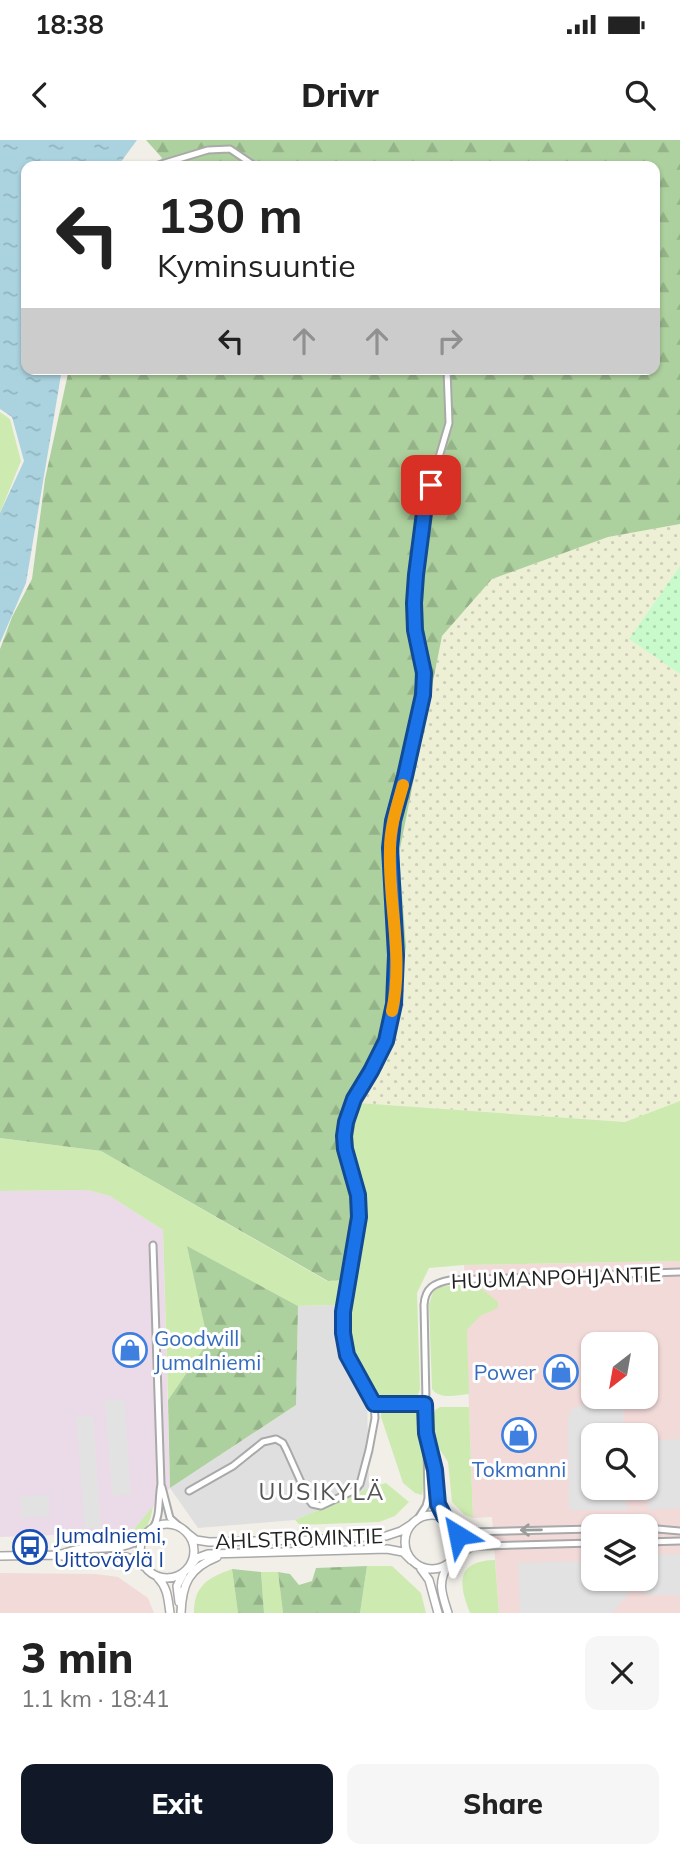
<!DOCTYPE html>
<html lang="en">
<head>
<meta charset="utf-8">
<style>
	:root { --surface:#fff; --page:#f6f6f6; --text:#222; --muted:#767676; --accent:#111827 }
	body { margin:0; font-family:Mulish,sans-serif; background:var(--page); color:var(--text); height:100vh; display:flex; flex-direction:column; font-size:26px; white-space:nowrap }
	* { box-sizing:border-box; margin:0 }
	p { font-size:23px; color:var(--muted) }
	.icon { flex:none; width:38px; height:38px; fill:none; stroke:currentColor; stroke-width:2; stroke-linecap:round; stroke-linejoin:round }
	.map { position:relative; height:1473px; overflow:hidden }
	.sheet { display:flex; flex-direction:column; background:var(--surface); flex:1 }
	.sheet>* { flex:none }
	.banner { position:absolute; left:21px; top:21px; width:639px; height:214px; border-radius:14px; box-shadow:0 2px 5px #0004; background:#fff; color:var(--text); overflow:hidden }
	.needle { width:46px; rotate:211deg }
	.tools { position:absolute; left:581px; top:1192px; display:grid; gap:14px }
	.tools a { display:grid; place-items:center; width:77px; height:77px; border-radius:14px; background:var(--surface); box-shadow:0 2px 5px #0004; font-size:35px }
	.pin { position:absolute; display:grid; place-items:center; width:60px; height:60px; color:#fff; margin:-30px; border-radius:14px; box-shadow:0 4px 10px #0006 }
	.me { position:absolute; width:77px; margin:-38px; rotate:325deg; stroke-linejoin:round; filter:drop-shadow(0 0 5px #0008) }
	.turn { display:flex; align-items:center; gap:24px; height:147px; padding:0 21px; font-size:32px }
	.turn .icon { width:91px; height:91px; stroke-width:2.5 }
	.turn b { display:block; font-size:49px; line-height:60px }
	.lanes { display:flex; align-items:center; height:66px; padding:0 21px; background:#0003; justify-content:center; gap:35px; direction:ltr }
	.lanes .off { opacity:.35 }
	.round { display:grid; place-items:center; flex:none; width:74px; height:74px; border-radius:14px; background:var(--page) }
	.overview { display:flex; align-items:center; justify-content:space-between; height:119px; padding:0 21px }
	h1 { font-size:42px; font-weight:800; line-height:52px }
	.primary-button { display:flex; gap:14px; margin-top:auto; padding:14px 21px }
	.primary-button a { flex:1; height:80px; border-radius:14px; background:var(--accent); color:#fff; font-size:28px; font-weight:800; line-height:80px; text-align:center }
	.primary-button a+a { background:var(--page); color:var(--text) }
	.status { display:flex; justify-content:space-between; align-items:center; height:49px; padding:0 35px; background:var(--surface); direction:ltr }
	.status svg { height:19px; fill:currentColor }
	header { display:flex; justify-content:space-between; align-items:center; height:91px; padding:0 21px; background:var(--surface); font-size:32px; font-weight:800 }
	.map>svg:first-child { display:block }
	.residential { fill:#e0dfdf }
	.commercial { fill:#f2dad9; fill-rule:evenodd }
	.industrial { fill:#ebdbe8 }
	.farmland { fill:url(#farmland-dots) }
	.grass { fill:#cdebb0 }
	.forest { fill:url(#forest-firs) }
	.park { fill:url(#park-dots) }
	.parking { fill:#e2e2e2 }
	.water { fill:url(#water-ripples) }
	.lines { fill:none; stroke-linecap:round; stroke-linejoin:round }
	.minor-casing { stroke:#a9a9a9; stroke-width:9 }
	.tertiary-casing { stroke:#a9a9a9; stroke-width:10 }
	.minor { stroke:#fff; stroke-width:5 }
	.tertiary { stroke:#fff; stroke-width:7 }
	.oneway { stroke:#9c9c9c }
	.route-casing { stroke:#114b97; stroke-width:18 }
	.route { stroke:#1a73e8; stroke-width:12 }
	.slow { stroke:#f59e0b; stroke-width:12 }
	.labels { text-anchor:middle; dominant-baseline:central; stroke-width:6; stroke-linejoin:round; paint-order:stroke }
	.street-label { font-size:21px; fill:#222; stroke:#fff }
	.shop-label { font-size:21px; fill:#366cbe; stroke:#fff; text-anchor:start }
	.transit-label { font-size:21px; fill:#164399; stroke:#fff; text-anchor:start }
	.neighbourhood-label { font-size:23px; letter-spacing:2px; fill:#555; stroke:#fff }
</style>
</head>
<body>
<div class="status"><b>18:38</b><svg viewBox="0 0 49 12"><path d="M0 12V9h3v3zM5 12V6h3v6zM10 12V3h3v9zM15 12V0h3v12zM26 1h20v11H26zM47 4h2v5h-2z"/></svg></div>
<header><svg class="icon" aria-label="back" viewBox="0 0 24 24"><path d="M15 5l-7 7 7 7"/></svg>Drivr<svg class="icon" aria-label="search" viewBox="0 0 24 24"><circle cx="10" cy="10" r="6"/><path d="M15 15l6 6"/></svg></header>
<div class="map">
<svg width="680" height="1473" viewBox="0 0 680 1473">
	<defs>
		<pattern id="farmland-dots" width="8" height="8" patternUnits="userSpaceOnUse" patternTransform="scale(1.75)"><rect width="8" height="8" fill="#eef0d5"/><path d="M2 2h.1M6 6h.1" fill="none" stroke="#ccceb7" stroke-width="1.8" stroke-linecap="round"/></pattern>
		<pattern id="forest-firs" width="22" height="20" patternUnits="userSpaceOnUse" patternTransform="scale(1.75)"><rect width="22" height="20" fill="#add19e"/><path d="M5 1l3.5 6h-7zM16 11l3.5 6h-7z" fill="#95b388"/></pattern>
		<pattern id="park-dots" width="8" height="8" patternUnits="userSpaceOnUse" patternTransform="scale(1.75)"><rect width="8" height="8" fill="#c8facc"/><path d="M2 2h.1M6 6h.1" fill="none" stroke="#acd6af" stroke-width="1.8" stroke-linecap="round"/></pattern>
		<pattern id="water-ripples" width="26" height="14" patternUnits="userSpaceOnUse" patternTransform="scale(1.75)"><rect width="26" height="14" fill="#aad3df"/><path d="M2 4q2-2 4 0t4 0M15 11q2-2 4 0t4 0" fill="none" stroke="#92b5bf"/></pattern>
	</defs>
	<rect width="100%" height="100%" fill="#f2efe9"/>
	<!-- residential -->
	<path class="residential" d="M338,1165L339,1204L346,1220L367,1259L369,1348L295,1380L198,1388L170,1348L296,1265L298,1166Z"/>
	<!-- commercial -->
	<path class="commercial" d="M680,1121V1473H499L492,1377L473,1378L464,1125ZM593,1204H646V1256H593ZM593,1295H646V1348H593ZM593,1386H646V1438H593Z
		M0,1433L96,1434L118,1437L148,1458L154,1473H0Z"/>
	<!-- industrial -->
	<path class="industrial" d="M87,1050L110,1056L163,1090L170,1348L134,1389L108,1393L0,1397V1051Z"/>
	<!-- farmland -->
	<path class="farmland" d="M680,384V426L629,499L680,534V581L678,584L680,586V961L626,982L359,963L393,899L406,807L399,714L442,496L492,439L608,397Z"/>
	<!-- grass -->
	<path class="grass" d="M0,272L10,279L21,321L0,373Z
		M680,961V1121L464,1125L429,1128L417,1153L420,1249L418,1255C406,1258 387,1259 377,1254L353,1210L347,1194L349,1167L366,1069L352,1003L359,963L625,982Z
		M0,998L101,1011L327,1141L343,1140L338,1165L298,1166L188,1107L208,1202L168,1260L163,1090L110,1056L87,1050L0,1051Z
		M475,1143L498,1162V1168L480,1176L467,1190L469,1254C457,1255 440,1260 432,1249L429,1164L433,1152L439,1147Z
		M440,1267H469L473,1378L465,1375L452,1362L448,1322L435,1302L432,1277L435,1270Z
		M387,1268H415L419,1270L421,1276L424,1344L422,1355L415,1353L403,1343L381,1277V1273Z
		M386,1343L409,1362L395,1376L379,1382L300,1385L295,1380L369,1348Z
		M153,1366C148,1409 114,1403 80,1404L82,1394L108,1393L134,1389Z
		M495,1420L499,1473H470C458,1443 456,1421 495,1420Z
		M367,1426H392L421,1453L426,1473H360Z
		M232,1429L238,1473H194C194,1445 208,1438 232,1429Z
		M261,1432H278L283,1473H264Z"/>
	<!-- forest -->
	<path class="forest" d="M146,0H680V384L608,397L492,439L442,496L399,714L406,807L393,899L359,963L352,1003L366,1069L354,1141L343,1140L328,1141L101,1011L0,998V509L12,477L32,439L45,339L69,229H654V26H156L162,18Z
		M187,1106L298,1166L296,1265L170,1348L168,1260L208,1202Z
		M367,1426L360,1473H283L278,1432L290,1434L299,1445L312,1441L316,1428Z
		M232,1429L261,1432L264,1473H238Z"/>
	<!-- park -->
	<path class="park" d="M680,426V534L629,499Z"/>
	<!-- parking -->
	<path class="parking" d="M596,1257H623L624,1295H593V1348H626L627,1370H569L568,1276L572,1269L582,1265L596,1264Z
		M124,1259L131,1354L112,1356L105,1260Z
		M93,1275L101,1388H85L76,1277Z
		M680,1299V1368L648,1370L646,1301Z
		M49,1355V1376L21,1378L20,1356Z
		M680,1414V1455H644L646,1415Z
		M593,1421V1438L628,1439L629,1454L612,1473H520L518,1423Z"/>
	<!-- water -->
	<path class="water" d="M0,0H137L118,26H26V229H62L26,443L0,503V373L24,321L12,277L0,269Z"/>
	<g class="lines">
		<!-- minor casing -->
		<g class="minor-casing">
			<path id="minor" d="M155,26L208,10L230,9L255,26
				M374,1264L425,1263
				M428,1299L435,1330L438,1365L448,1380
				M162,1347L170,1378L180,1387
				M189,1351L233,1326L263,1302L276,1299L283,1303L287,1311L309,1360L312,1364L321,1366L355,1350L360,1344L369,1310L375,1278L374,1264L347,1215L343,1193V1173L359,1077L358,1055L345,1009L344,996L346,982L354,959L371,931L386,901L394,864L396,815L390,708L392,681L405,636L423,555L424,532L415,490L414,463L416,435L425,365L449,283L447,229
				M419,1377L426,1366L428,1358L424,1165C425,1148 434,1143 450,1140L680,1132
				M454,1386L461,1390L469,1392L593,1389
				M153,1388C161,1376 158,1358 161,1344L153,1105
				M646,1388L680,1391
				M646,1402L680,1401
				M454,1418L472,1407L483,1406L593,1403"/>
		</g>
		<!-- tertiary casing -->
		<g class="tertiary-casing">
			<path id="tertiary" d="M405 1402a27 27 0 1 1 54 0a27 27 0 1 1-54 0Z
				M140 1411a27 27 0 1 1 54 0a27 27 0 1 1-54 0Z
				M187,1393L196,1400L209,1402L307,1400L386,1396L401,1391L412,1384
				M58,1415C66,1413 73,1410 80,1409C102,1407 127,1411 144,1396
				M0,1416L58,1415L77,1419L126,1417L136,1420L143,1426
				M448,1425C437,1443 442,1454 448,1473
				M190,1426L197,1418L208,1414L387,1409L403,1412L411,1420
				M421,1429L429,1440L438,1473
				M158,1438C168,1448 168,1460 170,1473
				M179,1462L177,1446L183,1434
				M181,1473C182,1444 189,1428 217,1417"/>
		</g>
		<!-- minor -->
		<use href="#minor" class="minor"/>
		<!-- tertiary -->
		<use href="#tertiary" class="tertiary"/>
	</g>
	<!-- one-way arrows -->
	<defs><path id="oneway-shaft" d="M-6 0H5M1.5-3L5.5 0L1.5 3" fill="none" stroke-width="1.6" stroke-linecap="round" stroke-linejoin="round" transform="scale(1.75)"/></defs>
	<use class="oneway" href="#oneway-shaft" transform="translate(531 1390) rotate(179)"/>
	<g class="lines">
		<!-- route casing -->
		<g class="route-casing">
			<path id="route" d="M431,345L425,365L416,435L414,463L415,490L424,533L423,555L405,636L393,681L390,708L396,815L394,864L386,901L371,931L354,959L346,982L344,996L345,1009L358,1055L359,1077L343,1172V1193L347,1215L374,1264H425L426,1293L435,1330L438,1364L444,1376L454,1386L458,1395"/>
		</g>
		<!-- route -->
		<use href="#route" class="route"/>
		<!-- slow -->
		<path class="slow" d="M392,871C404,817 388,763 390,709C390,687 397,666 403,645"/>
	</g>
	<!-- icons -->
	<defs>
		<g id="shop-ring" transform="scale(1.75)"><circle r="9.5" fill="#fff" stroke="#3f7fe0" stroke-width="1.5"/><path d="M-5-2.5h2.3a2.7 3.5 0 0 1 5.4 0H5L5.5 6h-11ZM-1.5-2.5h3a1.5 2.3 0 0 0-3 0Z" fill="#3f7fe0"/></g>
		<g id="bus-ring" transform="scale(1.75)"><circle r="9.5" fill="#fff" stroke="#1a4fb4" stroke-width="1.5"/><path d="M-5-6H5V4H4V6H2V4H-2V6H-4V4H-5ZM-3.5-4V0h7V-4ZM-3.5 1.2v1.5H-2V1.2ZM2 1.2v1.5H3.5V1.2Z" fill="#1a4fb4"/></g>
	</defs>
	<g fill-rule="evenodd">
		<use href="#shop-ring" x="130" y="1210"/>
		<use href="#shop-ring" x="561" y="1232"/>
		<use href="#shop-ring" x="519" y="1295"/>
		<use href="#bus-ring" x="30" y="1407"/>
	</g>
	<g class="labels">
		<!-- street labels -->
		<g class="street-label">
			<text transform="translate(556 1137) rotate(-2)">HUUMANPOHJANTIE</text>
			<text transform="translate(299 1398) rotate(-2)">AHLSTRÖMINTIE</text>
		</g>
		<!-- shop labels -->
		<g class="shop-label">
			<text x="154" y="1198">Goodwill<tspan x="154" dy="24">Jumalniemi</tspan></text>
			<text x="536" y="1232" text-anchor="end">Power</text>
			<text x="519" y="1329" text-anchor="middle">Tokmanni</text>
		</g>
		<!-- transit labels -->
		<g class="transit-label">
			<text x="54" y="1395">Jumalniemi,<tspan x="54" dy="24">Uittoväylä I</tspan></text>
		</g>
		<!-- neighbourhood labels -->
		<g class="neighbourhood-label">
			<text x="322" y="1351">UUSIKYLÄ</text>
		</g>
	</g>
</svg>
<div class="tools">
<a><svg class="needle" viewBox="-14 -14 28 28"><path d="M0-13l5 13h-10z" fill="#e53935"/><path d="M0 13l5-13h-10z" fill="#767676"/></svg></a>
<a><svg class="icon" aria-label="search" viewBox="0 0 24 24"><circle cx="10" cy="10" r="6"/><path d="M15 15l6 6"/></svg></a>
<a><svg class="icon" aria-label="layers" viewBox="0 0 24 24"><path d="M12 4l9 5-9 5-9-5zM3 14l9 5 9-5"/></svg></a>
</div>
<div class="pin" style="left:431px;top:345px;background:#d93025"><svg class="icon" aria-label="arrive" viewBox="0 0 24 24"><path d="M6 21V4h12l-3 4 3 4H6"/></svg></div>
<svg class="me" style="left:458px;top:1395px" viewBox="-20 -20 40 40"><path d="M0-17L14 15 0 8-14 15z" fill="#1a73e8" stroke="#fff" stroke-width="4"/></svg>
<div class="banner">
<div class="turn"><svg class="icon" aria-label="left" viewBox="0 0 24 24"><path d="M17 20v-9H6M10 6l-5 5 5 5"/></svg><div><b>130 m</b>Kyminsuuntie</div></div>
<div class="lanes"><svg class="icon" aria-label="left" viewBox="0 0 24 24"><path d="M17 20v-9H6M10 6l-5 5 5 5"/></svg><svg class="icon off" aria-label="ahead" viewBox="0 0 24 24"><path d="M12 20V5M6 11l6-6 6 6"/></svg><svg class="icon off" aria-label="ahead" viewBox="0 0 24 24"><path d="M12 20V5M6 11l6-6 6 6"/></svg><svg class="icon off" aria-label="right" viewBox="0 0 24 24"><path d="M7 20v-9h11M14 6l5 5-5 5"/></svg></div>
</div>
</div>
<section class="sheet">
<div class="overview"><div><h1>3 min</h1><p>1.1 km · 18:41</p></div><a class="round"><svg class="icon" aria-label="close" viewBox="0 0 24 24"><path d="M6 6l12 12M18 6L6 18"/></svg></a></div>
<div class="primary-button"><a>Exit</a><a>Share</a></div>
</section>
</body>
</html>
